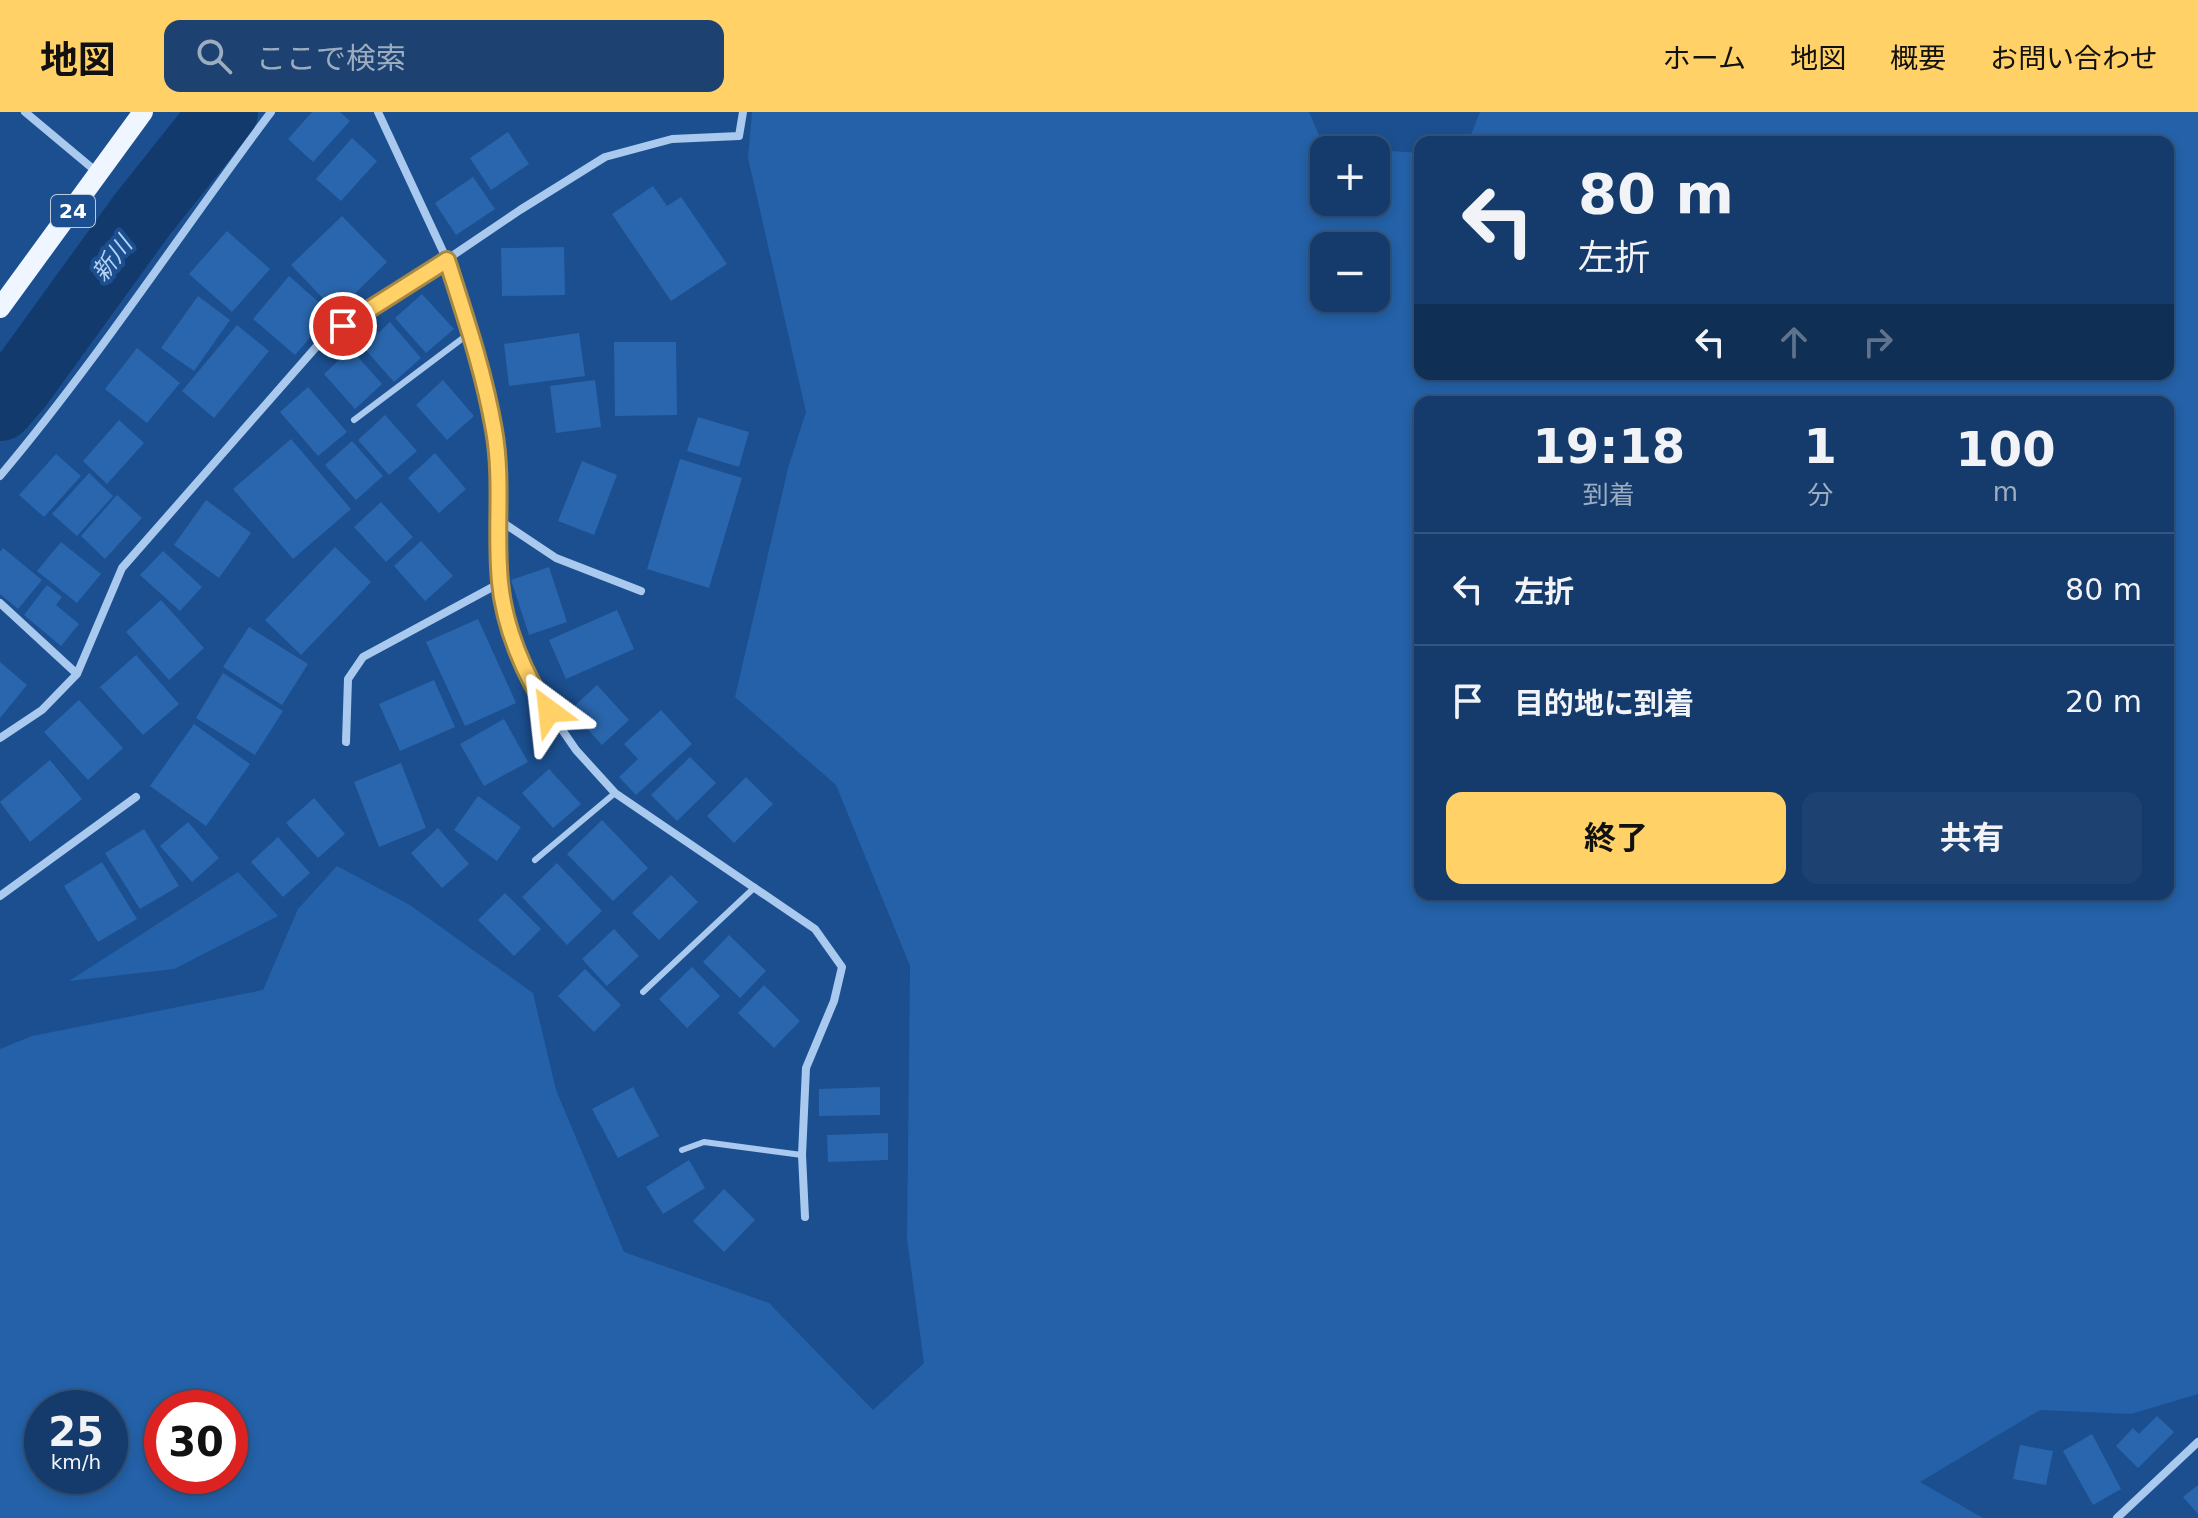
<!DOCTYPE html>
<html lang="ja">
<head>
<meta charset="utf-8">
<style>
	:root { --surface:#143b6b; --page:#1d4271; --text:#f1f3f6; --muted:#9dadc1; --line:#33557e; --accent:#ffd166 }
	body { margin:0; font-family:"DejaVu Sans","Noto Sans JP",sans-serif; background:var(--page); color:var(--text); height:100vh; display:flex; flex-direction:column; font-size:30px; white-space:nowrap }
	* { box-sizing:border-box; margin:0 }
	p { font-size:26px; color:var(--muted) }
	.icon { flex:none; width:44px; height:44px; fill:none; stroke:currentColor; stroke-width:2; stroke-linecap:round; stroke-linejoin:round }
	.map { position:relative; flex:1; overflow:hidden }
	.sheet { position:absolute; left:1414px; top:284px; width:760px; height:504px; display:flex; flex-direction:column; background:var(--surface); border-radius:16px; box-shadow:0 4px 12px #0003,0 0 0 2px var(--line) }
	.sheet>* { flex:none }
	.banner { position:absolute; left:1414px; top:24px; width:760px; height:244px; border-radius:16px; box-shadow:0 4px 12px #0003,0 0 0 2px var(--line); background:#143b6b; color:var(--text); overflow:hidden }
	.controls { position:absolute; left:1310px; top:24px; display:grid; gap:16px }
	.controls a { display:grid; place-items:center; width:80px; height:80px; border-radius:16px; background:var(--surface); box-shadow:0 4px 12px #0003,0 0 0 2px var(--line); font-size:40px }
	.speed { position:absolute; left:24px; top:1278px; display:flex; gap:16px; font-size:40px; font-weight:700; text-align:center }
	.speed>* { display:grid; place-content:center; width:104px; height:104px; border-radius:50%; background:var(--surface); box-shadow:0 4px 12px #0003,0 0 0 2px var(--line); line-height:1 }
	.speed small { font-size:20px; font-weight:400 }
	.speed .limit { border:12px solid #d22; background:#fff; color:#111 }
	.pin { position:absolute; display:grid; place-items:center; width:68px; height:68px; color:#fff; margin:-34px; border:4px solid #fff; border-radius:50%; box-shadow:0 2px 8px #0007 }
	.me { position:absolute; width:88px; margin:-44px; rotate:330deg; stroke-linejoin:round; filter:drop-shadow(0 0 6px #0008) }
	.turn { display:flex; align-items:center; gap:28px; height:168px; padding:0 32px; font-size:36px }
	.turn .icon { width:104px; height:104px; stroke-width:2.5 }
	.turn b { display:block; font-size:56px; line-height:68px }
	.lanes { display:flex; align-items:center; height:76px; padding:0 32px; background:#0003; justify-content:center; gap:40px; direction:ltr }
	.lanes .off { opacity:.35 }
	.eta { display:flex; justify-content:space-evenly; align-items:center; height:136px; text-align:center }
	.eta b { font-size:48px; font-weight:700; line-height:56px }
	.action { display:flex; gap:16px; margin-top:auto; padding:16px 32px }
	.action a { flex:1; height:92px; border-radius:16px; background:var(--accent); color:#111; font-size:32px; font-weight:700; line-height:92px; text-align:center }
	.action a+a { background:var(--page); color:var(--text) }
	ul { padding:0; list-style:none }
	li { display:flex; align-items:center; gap:24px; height:112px; padding:0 32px; border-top:2px solid var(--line) }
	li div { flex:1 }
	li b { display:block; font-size:30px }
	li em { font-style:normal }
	header { display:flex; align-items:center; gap:48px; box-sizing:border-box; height:112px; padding:0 40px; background:var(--accent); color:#111 }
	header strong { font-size:38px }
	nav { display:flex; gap:44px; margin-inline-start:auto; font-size:28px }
	.search { width:560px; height:72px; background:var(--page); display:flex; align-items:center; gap:20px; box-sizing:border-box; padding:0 28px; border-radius:16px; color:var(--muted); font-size:30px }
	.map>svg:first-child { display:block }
	.green { fill:#2461a8; fill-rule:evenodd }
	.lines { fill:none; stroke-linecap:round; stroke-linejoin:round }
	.river { stroke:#123a6d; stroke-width:68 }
	.building { fill:#2a66ad }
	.lane { stroke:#a9c9ee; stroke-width:6 }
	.street { stroke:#a9c9ee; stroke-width:8 }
	.primary { stroke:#f0f6ff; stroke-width:20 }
	.route-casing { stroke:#a68842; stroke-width:20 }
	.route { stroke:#ffd166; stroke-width:14 }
	.labels { text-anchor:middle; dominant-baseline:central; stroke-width:8; stroke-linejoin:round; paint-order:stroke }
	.shield { fill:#1b4f8f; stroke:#bbcadd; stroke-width:2 }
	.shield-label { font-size:20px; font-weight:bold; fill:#fff }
	.water-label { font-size:24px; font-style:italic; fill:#b5d3f5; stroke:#1b4f8f }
</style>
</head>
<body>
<header>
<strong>地図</strong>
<div class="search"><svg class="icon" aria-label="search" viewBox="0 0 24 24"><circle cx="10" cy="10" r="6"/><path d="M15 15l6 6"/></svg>ここで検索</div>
<nav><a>ホーム</a><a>地図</a><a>概要</a><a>お問い合わせ</a></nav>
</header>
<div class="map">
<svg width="2198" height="1406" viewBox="0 0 2198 1406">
	<rect width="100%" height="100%" fill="#1b4f8f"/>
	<!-- green -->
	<path class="green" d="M752,0H1309L1322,30L1374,38H1324V90H1376V38L1420,41V262H2168V30H1468L1480,0H2198V1282L2131,1302L2040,1298L1920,1370L1983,1406H0V937L32,924L263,878L298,797L337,754L410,793L533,881L556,978L624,1140L769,1191L873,1298L924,1251L907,1127L910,854L836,673L735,585L788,356L806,300L748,46ZM1324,134H1376V186H1324ZM1420,290H2168V782H1420ZM42,1296H110V1364H42ZM162,1296H230V1364H162Z
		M238,760L278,804L174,857L69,869Z"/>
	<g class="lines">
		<!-- river -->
		<path class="river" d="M0,295L19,273L142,103L224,0"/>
	</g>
	<!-- building -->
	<path class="building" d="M312,0H340L350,9L313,50L288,27Z
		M508,20L529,52L491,78L470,46Z
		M352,26L377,49L341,89L316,67Z
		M473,65L495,97L456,123L435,91Z
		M653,74L667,94L681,85L727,152L671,189L612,102Z
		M342,104L387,150L336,200L291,153Z
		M227,119L270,157L232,200L189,162Z
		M564,135L565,183L502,184L501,136Z
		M289,164L331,201L295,243L253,207Z
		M422,182L454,217L426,241L395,206Z
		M198,184L230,208L194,259L161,236Z
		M390,210L421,246L394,270L363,235Z
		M237,213L269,239L214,306L182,279Z
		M579,221L585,264L509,274L504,232Z
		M614,230H676L677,303L615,304Z
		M137,236L180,271L147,311L105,277Z
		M351,237L382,272L355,297L324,262Z
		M443,268L474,304L447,328L416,293Z
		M595,268L601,315L556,321L550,274Z
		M308,275L347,320L318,344L280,300Z
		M385,303L417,339L389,363L358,328Z
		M698,305L749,320L739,355L687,339Z
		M119,308L144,331L107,372L83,349Z
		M291,327L351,397L293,447L233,377Z
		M352,329L383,364L356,388L325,353Z
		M435,341L466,377L439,401L408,366Z
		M56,342L81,364L44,405L19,383Z
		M680,347L742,366L709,476L647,457Z
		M582,349L617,363L594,423L558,409Z
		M89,361L113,384L77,424L52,402Z
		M117,383L142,406L105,447L81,424Z
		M206,388L251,421L219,466L174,433Z
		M381,390L413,425L386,450L354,415Z
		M421,429L453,464L425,489L394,454Z
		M61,430L101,462L77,491L37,459Z
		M335,435L371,470L301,543L265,508Z
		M3,436L42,468L18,497L0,482V440Z
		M163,439L202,475L180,499L140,463Z
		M549,455L567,510L529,523L511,468Z
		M47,473L62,485L56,493L79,512L61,534L24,503Z
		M161,488L204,536L169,568L126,520Z
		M617,498L634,537L566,567L549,528Z
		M478,507L516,591L465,614L426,530Z
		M249,515L308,552L282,593L223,555Z
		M136,543L179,592L143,623L100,575Z
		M0,550L27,573L0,606Z
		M223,561L283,599L255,643L196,606Z
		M434,568L455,615L400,639L379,592Z
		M597,573L629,608L602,633L570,598Z
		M79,588L123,636L88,668L44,620Z
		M661,598L692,632L636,683L619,665L638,647L624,632Z
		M504,607L528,650L484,674L460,632Z
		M194,612L250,652L206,714L150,674Z
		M690,645L716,671L677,709L651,683Z
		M50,648L82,687L30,730L0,690Z
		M401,651L426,716L379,735L354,670Z
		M549,657L581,692L553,716L522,681Z
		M746,665L773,692L734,731L707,704Z
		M478,684L521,715L497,749L454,718Z
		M314,686L345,722L318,746L286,711Z
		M602,708L648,756L613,789L567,742Z
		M188,710L219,746L192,770L160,734Z
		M438,716L469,752L442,776L411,741Z
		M144,717L179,774L140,797L105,741Z
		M278,725L310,761L283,785L251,750Z
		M102,750L137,807L98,830L64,774Z
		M557,751L602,799L567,833L522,785Z
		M671,763L698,790L659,828L632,801Z
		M505,781L541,817L514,844L478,808Z
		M614,817L639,844L607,874L582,847Z
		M729,823L766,859L740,886L703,850Z
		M692,855L720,884L687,916L659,887Z
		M585,857L621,893L594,920L558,884Z
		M764,873L800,909L774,936L738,901Z
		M633,975L659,1024L618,1046L592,997Z
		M880,975V1003L819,1004V977Z
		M888,1021V1048L828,1050L827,1023Z
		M689,1048L705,1076L663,1102L646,1075Z
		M724,1077L755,1108L724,1140L693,1109Z
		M2157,1304L2174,1320L2138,1356L2116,1334L2133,1316L2139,1322Z
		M2092,1322L2121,1377L2093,1393L2063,1339Z
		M2020,1333L2053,1339L2046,1373L2013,1367Z
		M2198,1373V1402L2183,1385Z"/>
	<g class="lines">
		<!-- lane -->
		<path class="lane" d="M354,308L471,220
			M535,748L615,681
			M643,880L755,775
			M682,1038L704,1030L802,1043"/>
		<!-- street -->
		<path class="street" d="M25,0L98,61
			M378,0L447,148L471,220L494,320L500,471L511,522L536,580L576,638L615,681L815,817L842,855L834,889L806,956L802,1043L805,1105
			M0,364C97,249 180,121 271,0
			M499,408L556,446L641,479
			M0,491L77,562
			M0,626L42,598L77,562L122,456L324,226L381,192L520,98L605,45L672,27L739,24L743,0
			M346,630L348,567L363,545L500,471
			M0,784L136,685
			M2117,1406L2198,1330"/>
		<!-- primary -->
		<path class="primary" d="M0,196L143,0"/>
	</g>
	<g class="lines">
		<!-- route casing -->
		<g class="route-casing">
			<path id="route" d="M343,214L447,148C465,204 484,260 494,318C503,368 495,420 500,470C504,514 524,563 549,599"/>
		</g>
		<!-- route -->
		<use href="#route" class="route"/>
	</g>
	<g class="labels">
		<!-- shield labels -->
		<rect class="shield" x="51" y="83" width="44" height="32" rx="6"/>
		<g class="shield-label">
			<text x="73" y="99">24</text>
		</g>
		<!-- water labels -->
		<g class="water-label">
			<text transform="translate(112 147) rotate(-53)">新川</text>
		</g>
	</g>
</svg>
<div class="controls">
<a>+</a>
<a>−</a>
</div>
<div class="speed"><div>25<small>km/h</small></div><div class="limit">30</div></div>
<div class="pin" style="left:343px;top:214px;background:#d93025"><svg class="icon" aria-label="arrive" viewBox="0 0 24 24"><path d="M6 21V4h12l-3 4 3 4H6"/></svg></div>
<svg class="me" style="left:549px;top:599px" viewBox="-20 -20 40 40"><path d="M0-17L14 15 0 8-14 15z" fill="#ffd166" stroke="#fff" stroke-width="4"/></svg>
<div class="banner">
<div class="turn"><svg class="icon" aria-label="left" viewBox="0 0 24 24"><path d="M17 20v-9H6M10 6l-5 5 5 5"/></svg><div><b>80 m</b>左折</div></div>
<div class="lanes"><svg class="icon" aria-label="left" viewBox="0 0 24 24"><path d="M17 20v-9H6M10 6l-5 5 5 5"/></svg><svg class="icon off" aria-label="ahead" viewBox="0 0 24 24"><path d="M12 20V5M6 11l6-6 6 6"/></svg><svg class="icon off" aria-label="right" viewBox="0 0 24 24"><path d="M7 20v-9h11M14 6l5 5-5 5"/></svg></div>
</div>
<section class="sheet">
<div class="eta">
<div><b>19:18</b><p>到着</p></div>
<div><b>1</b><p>分</p></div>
<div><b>100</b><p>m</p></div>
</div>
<ul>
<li><svg class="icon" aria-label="left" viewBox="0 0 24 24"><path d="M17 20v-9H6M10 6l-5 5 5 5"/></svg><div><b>左折</b></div><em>80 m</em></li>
<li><svg class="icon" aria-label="arrive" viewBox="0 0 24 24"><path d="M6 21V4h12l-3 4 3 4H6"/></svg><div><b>目的地に到着</b></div><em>20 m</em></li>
</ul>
<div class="action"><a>終了</a><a>共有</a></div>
</section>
</div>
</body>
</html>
